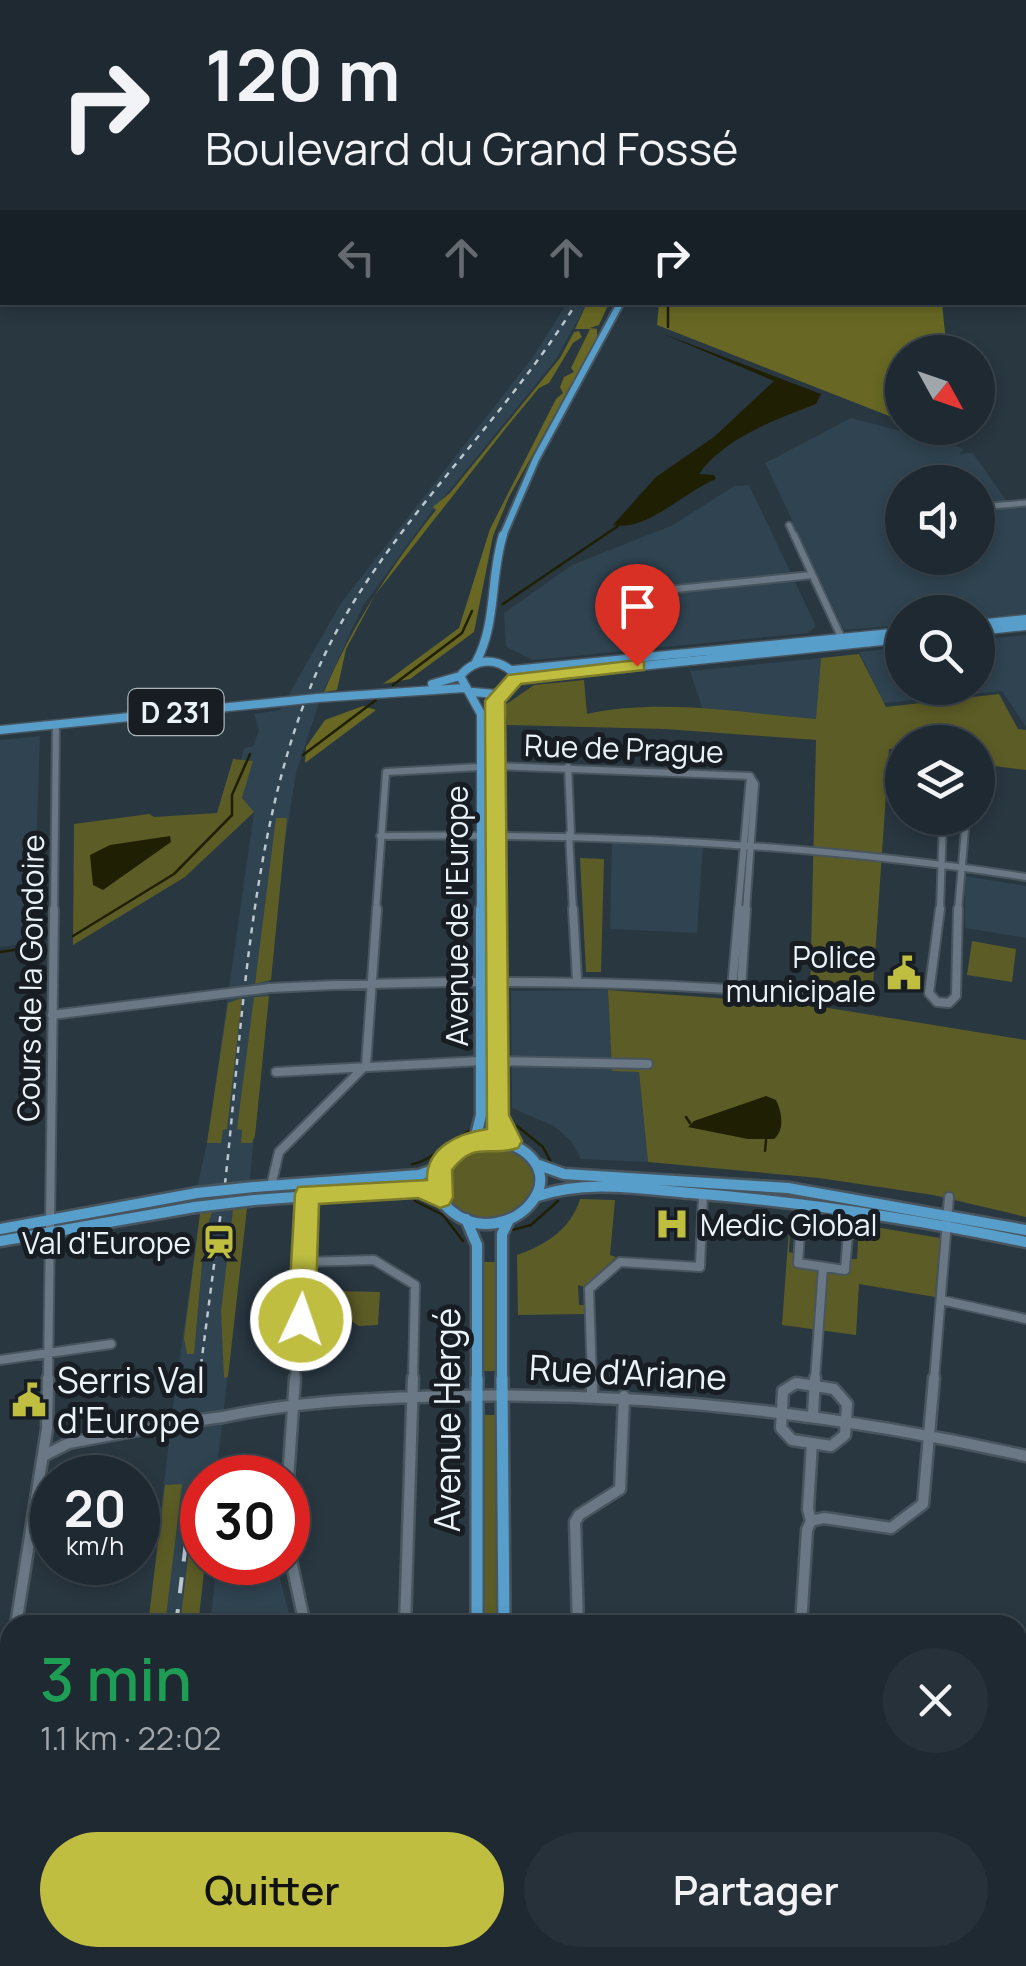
<!DOCTYPE html>
<html lang="fr">
<head>
<meta charset="utf-8">
<style>
	:root { --surface:#1f2931; --page:#273139; --text:#f1f3f6; --muted:#a1a6ab; --line:#3c454d; --accent:#bfbe41 }
	body { margin:0; font-family:Manrope,sans-serif; background:var(--page); color:var(--text); height:100vh; display:flex; flex-direction:column; font-size:38px; white-space:nowrap }
	* { box-sizing:border-box; margin:0 }
	p { font-size:32px; color:var(--muted) }
	.icon { flex:none; width:55px; height:55px; fill:none; stroke:currentColor; stroke-width:2; stroke-linecap:round; stroke-linejoin:round }
	.map { position:relative; flex:1; overflow:hidden }
	.details { position:absolute; left:0px; top:1615px; width:1028px; height:352px; display:flex; flex-direction:column; background:var(--surface); border-radius:30px 30px 0 0; box-shadow:0 5px 15px #0003,0 0 0 2px var(--line) }
	.details>* { flex:none }
	.banner { position:absolute; left:0px; top:0px; width:1028px; height:305px; box-shadow:0 5px 15px #0003,0 0 0 2px var(--line); background:#1f2931; color:var(--text); overflow:hidden }
	.needle { width:65px; rotate:130deg }
	.buttons { position:absolute; left:885px; top:335px; display:grid; gap:20px }
	.buttons a { display:grid; place-items:center; width:110px; height:110px; border-radius:50%; background:var(--surface); box-shadow:0 5px 15px #0003,0 0 0 2px var(--line); font-size:50px }
	.speed { position:absolute; left:30px; top:1455px; display:flex; gap:20px; font-size:50px; font-weight:700; text-align:center }
	.speed>* { display:grid; place-content:center; width:130px; height:130px; border-radius:50%; background:var(--surface); box-shadow:0 5px 15px #0003,0 0 0 2px var(--line); line-height:1 }
	.speed small { font-size:25px; font-weight:400 }
	.speed .limit { border:15px solid #d22; background:#fff; color:#111 }
	.pin { position:absolute; display:grid; place-items:center; width:85px; height:85px; color:#fff; margin:-102px -42px; border-radius:50% 50% 50% 0; rotate:-45deg; box-shadow:0 0 10px #0007 }
	.pin .icon { rotate:45deg }
	.me { position:absolute; width:110px; margin:-55px; rotate:3deg; stroke-linejoin:round; filter:drop-shadow(0 0 8px #0008) }
	.turn { display:flex; align-items:center; gap:35px; height:210px; padding:0 40px; font-size:45px }
	.turn .icon { width:130px; height:130px; stroke-width:2.5 }
	.turn b { display:block; font-size:70px; line-height:85px }
	.lanes { display:flex; align-items:center; height:95px; padding:0 40px; background:#0003; justify-content:center; gap:50px; direction:ltr }
	.lanes .off { opacity:.35 }
	.round { display:grid; place-items:center; flex:none; width:105px; height:105px; border-radius:52px; background:var(--page) }
	.overview { display:flex; align-items:center; justify-content:space-between; height:170px; padding:0 40px }
	h1 { font-size:60px; font-weight:600; line-height:75px; color:#1e9e55 }
	.cta { display:flex; gap:20px; margin-top:auto; padding:20px 40px }
	.cta a { flex:1; height:115px; border-radius:60px; background:var(--accent); color:#111; font-size:40px; font-weight:600; line-height:115px; text-align:center }
	.cta a+a { background:var(--page); color:var(--text) }
	.map>svg:first-child { display:block }
	.built { fill:#2f4350; fill-rule:evenodd }
	.green { fill:#5c5c26 }
	.forest { fill:#686824 }
	.water { fill:#1f1f04 }
	.lines { fill:none; stroke-linecap:round; stroke-linejoin:round }
	.stream { stroke:#1f1f04; stroke-width:2.5 }
	.minor-far4-casing { stroke:#49555e; stroke-width:6 }
	.minor-far3-casing { stroke:#49555e; stroke-width:9 }
	.minor-far2-casing { stroke:#49555e; stroke-width:10 }
	.minor-far1-casing { stroke:#49555e; stroke-width:12 }
	.minor-casing { stroke:#49555e; stroke-width:15 }
	.major-far4-casing { stroke:#49555e; stroke-width:8 }
	.major-far3-casing { stroke:#49555e; stroke-width:10 }
	.major-far2-casing { stroke:#49555e; stroke-width:11 }
	.major-far1-casing { stroke:#49555e; stroke-width:15 }
	.major-casing { stroke:#49555e; stroke-width:16 }
	.minor-far4 { stroke:#697884; stroke-width:4 }
	.minor-far3 { stroke:#697884; stroke-width:5 }
	.minor-far2 { stroke:#697884; stroke-width:6 }
	.minor-far1 { stroke:#697884; stroke-width:8 }
	.minor { stroke:#697884; stroke-width:10 }
	.major-far4 { stroke:#579ecb; stroke-width:5 }
	.major-far3 { stroke:#579ecb; stroke-width:6 }
	.major-far2 { stroke:#579ecb; stroke-width:8 }
	.major-far1 { stroke:#579ecb; stroke-width:10 }
	.major { stroke:#579ecb; stroke-width:11 }
	.rail-far1 { stroke:#bcc6cd; stroke-width:2.5; stroke-dasharray:6 6; stroke-linecap:butt }
	.rail { stroke:#bcc6cd; stroke-width:4; stroke-dasharray:16 16; stroke-linecap:butt }
	.minor-bridge-far1-casing { stroke:#49555e; stroke-width:12; stroke-linecap:butt }
	.minor-bridge-casing { stroke:#49555e; stroke-width:15; stroke-linecap:butt }
	.major-bridge-far1-casing { stroke:#49555e; stroke-width:11; stroke-linecap:butt }
	.major-bridge-casing { stroke:#49555e; stroke-width:15; stroke-linecap:butt }
	.minor-bridge-far1 { stroke:#697884; stroke-width:8 }
	.minor-bridge { stroke:#697884; stroke-width:10 }
	.major-bridge-far1 { stroke:#579ecb; stroke-width:8 }
	.major-bridge { stroke:#579ecb; stroke-width:10 }
	.route { fill:#bfbe41; stroke:#7c7c2a; stroke-width:2.5 }
	.labels { text-anchor:middle; dominant-baseline:central; stroke-width:10; stroke-linejoin:round; paint-order:stroke }
	.shield { fill:#171d22; stroke:#abb3b8; stroke-width:2.5 }
	.shield-label { font-size:28px; font-weight:bold; fill:#eaf3f9 }
	.street-label { font-size:30px; fill:#eaf3f9; stroke:#171d22 }
	.poi-label { font-size:30px; fill:#eaf3f9; stroke:#171d22; text-anchor:end }
	.near-street-label { font-size:35px; fill:#eaf3f9; stroke:#171d22 }
	.near-poi-label { font-size:35px; fill:#eaf3f9; stroke:#171d22; text-anchor:start }
</style>
</head>
<body>
<div class="map">
<svg width="1026" height="1966" viewBox="0 0 1026 1966">
	<rect width="100%" height="100%" fill="#293741"/>
	<!-- built -->
	<path class="built" d="M567,303H587L555,361L427,518L363,606L322,694L296,773L281,867L254,1137L250,1179L255,1180L254,1200L253,1208L247,1209L216,1477L202,1478L205,1563L198,1625H148L173,1406L200,1215H194L197,1188L207,1143L254,812L242,798L252,761L241,760L244,748L253,746L259,730L254,714L280,710L341,603L533,357Z
		M851,418L951,444L964,449L960,454L973,453L1010,506L1026,505V614L978,618V612H902V625L844,630L765,463ZM902,482H978V558H902Z
		M749,485L816,626L808,633L533,660L506,647L504,613L572,565L673,525L734,486Z
		M1026,635V727L1002,691L884,703L859,652L902,648V688H978V640Z
		M821,658L817,719L703,710L690,671Z
		M40,736L33,943L0,947V740Z
		M612,843L703,847L697,933L610,929Z
		M965,876L1026,886V938L965,928Z
		M608,990L612,1070L639,1072L648,1162L581,1159L571,1141L554,1126L512,1108L511,991Z
		M217,1563H276L292,1625H210Z
		M3,1854H10V1958H165V1966H0Z"/>
	<!-- green -->
	<path class="green" d="M859,654L886,707L999,694L1018,729L1026,730V770L978,764V742H902V749H889L872,1001L810,994L816,740L665,729L507,725L505,705L534,685L584,680L587,714C662,698 740,713 816,719L821,658Z
		M233,759L253,761L242,798L254,812L185,877L73,945L74,824L149,814L154,817L217,813Z
		M276,818H287L271,980L255,984Z
		M580,858L604,859L601,972H586Z
		M972,941L1016,949L1012,982L967,975Z
		M608,990L810,1005L1026,1040V1217L933,1195L819,1178L648,1162L639,1072L612,1071Z
		M269,996L255,1136L252,1143H241L242,1130L237,1129L254,997Z
		M242,998L227,1129L223,1130L221,1143H207L228,1003Z
		M488,1142C610,1169 463,1273 442,1182L450,1159Z
		M580,1199L615,1200L610,1255L616,1257L584,1287L578,1285L579,1305H585V1314L518,1315L517,1255C546,1245 571,1229 580,1199Z
		M247,1208L228,1377L224,1378L221,1311L233,1210Z
		M212,1212L207,1227L210,1228L202,1263L194,1354H187L184,1338L200,1214Z
		M790,1215L798,1217L797,1232H790L789,1252L796,1254V1266L849,1273L850,1259H857L858,1241L851,1239L852,1223L940,1238L935,1297L859,1284L856,1335L782,1325Z
		M482,1262H497L498,1371H482Z
		M335,1291L380,1292L378,1325L359,1326L334,1310Z
		M481,1415H499L500,1625H482Z
		M182,1484L165,1625H148L165,1485Z
		M197,1484H202L205,1563L198,1625H180Z
		M145,1958H459V1966H145Z"/>
	<!-- forest -->
	<path class="forest" d="M587,303H609L599,325L590,328L597,329V339L509,497L493,536L474,632L410,679L383,684L459,628L490,529L556,399L563,393L560,387L564,377L574,372L571,368L590,329H575Z
		M659,303H942L947,352H902V421L657,325Z
		M579,331L582,337L573,343L549,383L539,388L506,428L375,595L346,649L337,690L324,692C353,624 390,568 436,510L433,507L450,493L560,358L574,332Z
		M363,706L376,710L305,763L306,747L325,720Z"/>
	<!-- water -->
	<path class="water" d="M661,333L821,394L816,404C777,419 724,438 699,474L714,475L716,479C685,491 647,532 613,525L656,477L714,437L774,381Z
		M170,836L171,842L103,890L93,885L90,855L110,845Z
		M766,1096L776,1100C782,1112 785,1130 774,1139H748L688,1127L694,1121Z"/>
	<g class="lines">
		<!-- stream -->
		<path class="stream" d="M668,302V327
			M503,604L618,526
			M393,685L462,633L472,611
			M303,755L376,700
			M73,936L174,874L232,815V795L250,754
			M0,952L36,947
			M686,1117L690,1123
			M517,1126L543,1147L552,1164
			M765,1151L766,1140
			M412,1164C429,1162 452,1140 469,1131
			M415,1201L443,1215L463,1241
			M512,1230L531,1225L558,1201"/>
		<!-- minor-far4 casing -->
		<g class="minor-far4-casing">
			<path id="minor-far4" d="M701,0L714,2
				M746,0L757,2
				M1022,0L1026,2
				M0,1L34,2
				M765,2L770,0
				M790,2L795,0
				M828,2L832,0"/>
		</g>
		<!-- minor-far3 casing -->
		<g class="minor-far3-casing">
			<path id="minor-far3" d="M978,507L1026,503
				M890,515L902,514
				M789,525L795,538"/>
		</g>
		<!-- minor-far2 casing -->
		<g class="minor-far2-casing">
			<path id="minor-far2" d="M794,535L843,641
				M617,595L812,575
				M495,766L750,776
				M568,767L571,834
				M569,834L573,911
				M380,836C597,833 811,843 1026,877
				M54,911L56,725
				M376,911L386,772L480,767
				M738,911L750,776
				M746,911L755,784L750,776
				M940,911L943,818
				M958,911L966,818"/>
		</g>
		<!-- minor-far1 casing -->
		<g class="minor-far1-casing">
			<path id="minor-far1" d="M573,909L577,979
				M940,909L929,993L937,1002L949,1003L956,996L958,909
				M270,988C450,979 628,979 807,995
				M732,988L739,909
				M741,989L746,909
				M52,1015L229,993
				M497,1061L648,1064
				M276,1072L481,1061
				M271,1186L279,1152L366,1065L377,909
				M802,1204L798,1263L845,1270L850,1210
				M305,1262L374,1260L415,1285L413,1380
				M941,1300L1026,1319
				M0,1360L111,1344
				M48,1380L54,909
				M295,1380L307,1194
				M592,1380L589,1289L620,1262L700,1267L703,1194
				M815,1380L823,1267
				M934,1380L949,1197"/>
		</g>
		<!-- minor casing -->
		<g class="minor-casing">
			<path id="minor" d="M592,1378V1394
				M796,1383L834,1389L847,1404L845,1435L831,1446L792,1440L781,1428L783,1391Z
				M813,1414L815,1378
				M223,1417C298,1401 374,1398 451,1396C646,1392 836,1413 1026,1456
				M45,1455L69,1443L171,1424
				M288,1480L295,1378
				M811,1521L824,1518L891,1528L923,1504L934,1378
				M811,1521L808,1509L812,1443
				M288,1546L305,1625
				M16,1625L47,1429L48,1378
				M405,1625L413,1378
				M578,1625L575,1522L579,1515L620,1489L624,1396
				M801,1625L807,1530L811,1521
				M0,1709L10,1656
				M1018,1818H1026
				M0,1831H10"/>
		</g>
		<!-- major-far4 casing -->
		<g class="major-far4-casing">
			<path id="major-far4" d="M300,2L305,0"/>
		</g>
		<!-- major-far3 casing -->
		<g class="major-far3-casing">
			<path id="major-far3" d="M502,538L536,459L621,302"/>
		</g>
		<!-- major-far2 casing -->
		<g class="major-far2-casing">
			<path id="major-far2" d="M978,624L1026,619
				M978,631L1026,626
				M476,662C497,624 490,576 503,535
				M513,670L902,632
				M515,679L902,639
				M432,684L460,676
				M473,692L495,694L513,684L515,674C497,657 476,657 460,676L481,714V911
				M317,698L464,688
				M0,730L279,702
				M496,911L494,705L502,692"/>
		</g>
		<!-- major-far1 casing -->
		<g class="major-far1-casing">
			<path id="major-far1" d="M495,909L497,1115L499,1129L510,1141
				M482,935L487,943L488,976L494,979
				M493,1138C596,1165 507,1259 450,1210C411,1176 461,1144 493,1138Z
				M475,1140L481,1115V909
				M539,1165L564,1174L788,1188L1026,1230
				M254,1187L419,1175L439,1168
				M538,1196C588,1179 640,1189 691,1193C803,1202 915,1219 1026,1242
				M254,1200L420,1188L439,1197
				M466,1219L477,1245V1380
				M0,1229L197,1193
				M0,1241L195,1207
				M502,1380V1234L509,1220"/>
		</g>
		<!-- major casing -->
		<g class="major-casing">
			<path id="major" d="M477,1378V1625
				M502,1378L504,1625
				M476,1958V1966
				M508,1958V1966"/>
		</g>
		<!-- minor-far4 -->
		<use href="#minor-far4" class="minor-far4"/>
		<!-- minor-far3 -->
		<use href="#minor-far3" class="minor-far3"/>
		<!-- minor-far2 -->
		<use href="#minor-far2" class="minor-far2"/>
		<!-- minor-far1 -->
		<use href="#minor-far1" class="minor-far1"/>
		<!-- minor -->
		<use href="#minor" class="minor"/>
		<!-- major-far4 -->
		<use href="#major-far4" class="major-far4"/>
		<!-- major-far3 -->
		<use href="#major-far3" class="major-far3"/>
		<!-- major-far2 -->
		<use href="#major-far2" class="major-far2"/>
		<!-- major-far1 -->
		<use href="#major-far1" class="major-far1"/>
		<!-- major -->
		<use href="#major" class="major"/>
		<!-- rail-far1 -->
		<path class="rail-far1" d="M225,1184C245,1003 251,778 344,618C410,505 508,414 577,302
			M201,1365L221,1211"/>
		<!-- rail -->
		<path class="rail" d="M176,1625L193,1484
			M133,1966L134,1958"/>
		<!-- minor-bridge-far1 casing -->
		<g class="minor-bridge-far1-casing">
			<path id="minor-bridge-far1" d="M229,993L270,988"/>
		</g>
		<!-- minor-bridge casing -->
		<g class="minor-bridge-casing">
			<path id="minor-bridge" d="M171,1424L223,1417"/>
		</g>
		<!-- major-bridge-far1 casing -->
		<g class="major-bridge-far1-casing">
			<path id="major-bridge-far1" d="M279,702L317,698"/>
		</g>
		<!-- major-bridge casing -->
		<g class="major-bridge-casing">
			<path id="major-bridge" d="M197,1193L254,1187
				M195,1207L254,1200"/>
		</g>
		<!-- minor-bridge-far1 -->
		<use href="#minor-bridge-far1" class="minor-bridge-far1"/>
		<!-- minor-bridge -->
		<use href="#minor-bridge" class="minor-bridge"/>
		<!-- major-bridge-far1 -->
		<use href="#major-bridge-far1" class="major-bridge-far1"/>
		<!-- major-bridge -->
		<use href="#major-bridge" class="major-bridge"/>
	</g>
	<!-- route -->
	<path class="route" d="M637,660L644,662V670L521,684L505,702L509,1115L522,1141L518,1148C489,1158 476,1139 452,1170L453,1197L449,1205L440,1208L418,1198L319,1204L315,1320L311,1328L301,1331L292,1328L288,1320L295,1194L298,1187L427,1180C426,1147 459,1133 487,1129L485,701L508,675Z"/>
	<!-- icons -->
	<defs>
		<g id="civic-bare" transform="scale(2.7)"><path d="M-.6-6.5H3V-4.5H.6V-3L4-1V1h2V6H-6V1h2V-1L-.6-3ZM-1.2 2.5V6h2.4V2.5Z" fill="#bfbe41" stroke="#171d22" stroke-width="2.5" paint-order="stroke"/></g>
		<g id="hospital-bare" transform="scale(2.7)"><path d="M-5-5h3v3.5h4V-5h3V5h-3V1.5h-4V5h-3Z" fill="#bfbe41" stroke="#171d22" stroke-width="2.5" paint-order="stroke"/></g>
		<g id="station-bare" transform="scale(2.7)"><path d="M-3-6H3Q5-6 5-4V2Q5 4 3 4L4.5 6H3L1.5 4h-3L-3 6H-4.5L-3 4Q-5 4-5 2V-4Q-5-6-3-6ZM-3.5-4v3h7v-3ZM-3.5 1v1.5H-2V1ZM2 1v1.5H3.5V1Z" fill="#bfbe41" stroke="#171d22" stroke-width="2.5" paint-order="stroke"/></g>
	</defs>
	<g fill-rule="evenodd">
		<use href="#civic-bare" x="904" y="973"/>
		<use href="#hospital-bare" x="672" y="1224"/>
		<use href="#station-bare" x="219" y="1242"/>
		<use href="#civic-bare" x="29" y="1400"/>
	</g>
	<g class="labels">
		<!-- shield labels -->
		<rect class="shield" x="128.5" y="689" width="95" height="46" rx="8"/>
		<g class="shield-label">
			<text x="176" y="712">D 231</text>
		</g>
		<!-- street labels -->
		<g class="street-label">
			<text transform="translate(624 748) rotate(2)">Rue de Prague</text>
			<text transform="translate(456 916) rotate(-90)">Avenue de l'Europe</text>
			<text transform="translate(30 978) rotate(-89)">Cours de la Gondoire</text>
		</g>
		<!-- poi labels -->
		<g class="poi-label">
			<text x="876" y="956">Police<tspan x="876" dy="34">municipale</tspan></text>
			<text x="700" y="1224" text-anchor="start">Medic Global</text>
			<text x="191" y="1242">Val d'Europe</text>
		</g>
		<!-- near-street labels -->
		<g class="near-street-label">
			<text transform="translate(628 1372) rotate(3)">Rue d'Ariane</text>
			<text transform="translate(447 1420) rotate(-90)">Avenue Hergé</text>
		</g>
		<!-- near-poi labels -->
		<g class="near-poi-label">
			<text x="57" y="1380">Serris Val<tspan x="57" dy="40">d'Europe</tspan></text>
		</g>
	</g>
</svg>
<div class="buttons">
<a><svg class="needle" viewBox="-14 -14 28 28"><path d="M0-13l5 13h-10z" fill="#e53935"/><path d="M0 13l5-13h-10z" fill="#a1a6ab"/></svg></a>
<a><svg class="icon" aria-label="sound" viewBox="0 0 24 24"><path d="M4 9h4l5-4v14l-5-4H4zM17 9q2 3 0 6"/></svg></a>
<a><svg class="icon" aria-label="search" viewBox="0 0 24 24"><circle cx="10" cy="10" r="6"/><path d="M15 15l6 6"/></svg></a>
<a><svg class="icon" aria-label="layers" viewBox="0 0 24 24"><path d="M12 4l9 5-9 5-9-5zM3 14l9 5 9-5"/></svg></a>
</div>
<div class="speed"><div>20<small>km/h</small></div><div class="limit">30</div></div>
<div class="pin" style="left:637px;top:666px;background:#d93025"><svg class="icon" aria-label="arrive" viewBox="0 0 24 24"><path d="M6 21V4h12l-3 4 3 4H6"/></svg></div>
<svg class="me" style="left:301px;top:1320px" viewBox="-20 -20 40 40"><circle r="17" fill="#bfbe41" stroke="#fff" stroke-width="3"/><path d="M0-11L8 9 0 5-8 9z" fill="#fff"/></svg>
<div class="banner">
<div class="turn"><svg class="icon" aria-label="right" viewBox="0 0 24 24"><path d="M7 20v-9h11M14 6l5 5-5 5"/></svg><div><b>120 m</b>Boulevard du Grand Fossé</div></div>
<div class="lanes"><svg class="icon off" aria-label="left" viewBox="0 0 24 24"><path d="M17 20v-9H6M10 6l-5 5 5 5"/></svg><svg class="icon off" aria-label="ahead" viewBox="0 0 24 24"><path d="M12 20V5M6 11l6-6 6 6"/></svg><svg class="icon off" aria-label="ahead" viewBox="0 0 24 24"><path d="M12 20V5M6 11l6-6 6 6"/></svg><svg class="icon" aria-label="right" viewBox="0 0 24 24"><path d="M7 20v-9h11M14 6l5 5-5 5"/></svg></div>
</div>
<section class="details">
<div class="overview"><div><h1>3 min</h1><p>1.1 km · 22:02</p></div><a class="round"><svg class="icon" aria-label="close" viewBox="0 0 24 24"><path d="M6 6l12 12M18 6L6 18"/></svg></a></div>
<div class="cta"><a>Quitter</a><a>Partager</a></div>
</section>
</div>
</body>
</html>
